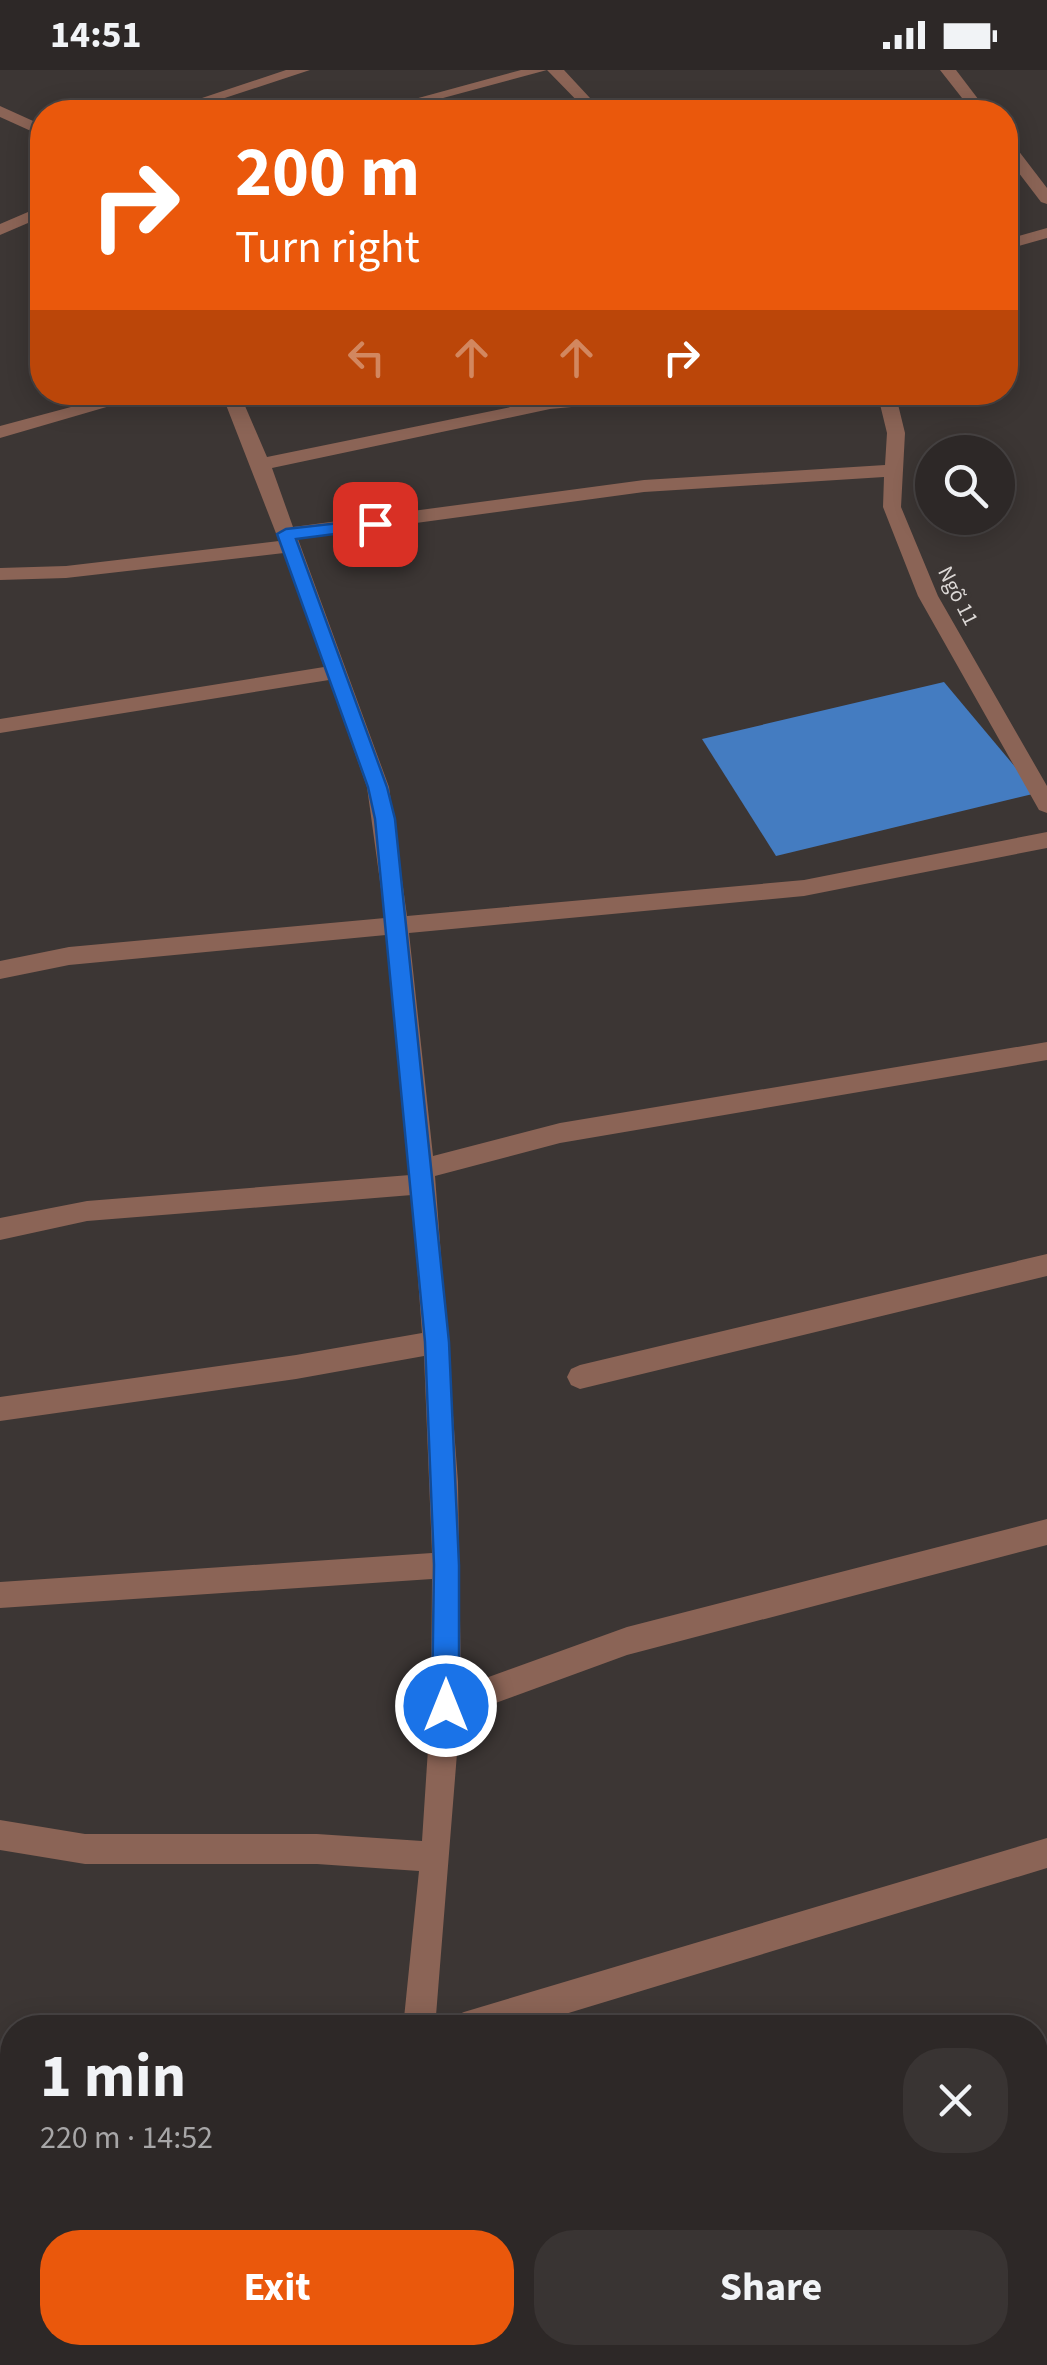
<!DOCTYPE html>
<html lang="en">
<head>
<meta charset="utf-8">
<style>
	:root { --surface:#2d2827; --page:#393433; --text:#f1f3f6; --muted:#a7a6a7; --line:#484444; --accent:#ea580c }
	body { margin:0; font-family:"Source Sans 3",sans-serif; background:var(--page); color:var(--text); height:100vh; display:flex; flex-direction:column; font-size:38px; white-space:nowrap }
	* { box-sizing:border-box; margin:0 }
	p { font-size:32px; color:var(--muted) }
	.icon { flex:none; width:55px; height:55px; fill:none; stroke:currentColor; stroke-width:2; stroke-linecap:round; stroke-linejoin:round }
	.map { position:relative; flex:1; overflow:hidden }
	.details { position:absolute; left:0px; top:1945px; width:1048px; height:350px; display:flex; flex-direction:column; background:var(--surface); border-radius:40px 40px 0 0; box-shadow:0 5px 25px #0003,0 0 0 2px var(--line) }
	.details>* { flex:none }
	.top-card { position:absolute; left:30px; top:30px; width:988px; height:305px; border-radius:40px; box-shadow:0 5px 25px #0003,0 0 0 2px var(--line); background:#ea580c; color:#fff; overflow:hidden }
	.tools { position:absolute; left:915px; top:365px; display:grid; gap:20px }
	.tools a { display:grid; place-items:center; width:100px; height:100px; border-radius:50%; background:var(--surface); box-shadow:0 5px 25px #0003,0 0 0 2px var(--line); font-size:50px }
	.pin { position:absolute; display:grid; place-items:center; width:85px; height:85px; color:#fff; margin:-42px; border-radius:20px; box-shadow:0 5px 15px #0006 }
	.me { position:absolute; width:110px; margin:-55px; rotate:0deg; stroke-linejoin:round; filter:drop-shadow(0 0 8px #0008) }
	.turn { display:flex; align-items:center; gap:35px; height:210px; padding:0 40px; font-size:45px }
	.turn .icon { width:130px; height:130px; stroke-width:2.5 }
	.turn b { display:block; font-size:70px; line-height:85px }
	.lanes { display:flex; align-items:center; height:95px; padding:0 40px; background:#0003; justify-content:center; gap:50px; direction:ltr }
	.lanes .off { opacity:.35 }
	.round { display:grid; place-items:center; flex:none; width:105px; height:105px; border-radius:40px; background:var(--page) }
	.head { display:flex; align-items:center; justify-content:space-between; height:170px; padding:0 40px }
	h1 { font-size:60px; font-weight:700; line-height:75px }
	.primary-button { display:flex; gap:20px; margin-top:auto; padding:20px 40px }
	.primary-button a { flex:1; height:115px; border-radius:40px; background:var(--accent); color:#fff; font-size:40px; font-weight:700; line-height:115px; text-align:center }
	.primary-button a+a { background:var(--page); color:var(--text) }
	.status { display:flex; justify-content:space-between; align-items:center; height:70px; padding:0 50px; background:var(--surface); direction:ltr }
	.status svg { height:28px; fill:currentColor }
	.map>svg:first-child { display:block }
	.water { fill:#447cc1 }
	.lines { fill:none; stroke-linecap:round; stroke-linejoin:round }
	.minor { fill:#8b6456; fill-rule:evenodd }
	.route { fill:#1a73e8; stroke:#114b97; stroke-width:2.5 }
	.labels { text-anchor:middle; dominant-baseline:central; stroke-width:8; stroke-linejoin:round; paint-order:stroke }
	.far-street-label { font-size:22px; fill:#dcd8d6; stroke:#3c3634 }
</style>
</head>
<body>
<div class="status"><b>14:51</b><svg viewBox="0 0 49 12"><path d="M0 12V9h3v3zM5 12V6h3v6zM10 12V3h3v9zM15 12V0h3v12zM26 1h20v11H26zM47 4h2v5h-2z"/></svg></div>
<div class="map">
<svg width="1047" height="2295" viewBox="0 0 1047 2295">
	<rect width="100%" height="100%" fill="#3c3634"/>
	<!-- water -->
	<path class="water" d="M944,612L1037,723L776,786L702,669Z"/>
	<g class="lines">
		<!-- minor -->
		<path class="minor" d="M286,0H310L182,42H160Z
			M521,0H547L391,42H367Z
			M547,0H564L603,42H588Z
			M940,0H956L988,42H973Z
			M0,36L42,55V66L0,47Z
			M1005,69L1011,71L1047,118V134L1041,132L1005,85Z
			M42,136V147L0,165V154Z
			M1047,158V168L1005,180V170Z
			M127,322H158L0,368V356Z
			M221,322H239L267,387L550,329L615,322H688L679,327L550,339L272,398L293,457L644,410L885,395L887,363L877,322H895L905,363L901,437L938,526L1047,716V743L1039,740L918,526L883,437L884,407L644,422L298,469L389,717L407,846L804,810L1047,762V778L804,826L409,863L433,1086L560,1053L1047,972V990L560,1073L435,1106L458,1412L461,1617L627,1557L1047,1449V1475L627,1585L460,1646L435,1958H403L419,1801L317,1794H85L0,1780V1750L85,1764H317L422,1771L431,1633L432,1509L0,1538V1512L432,1483L424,1286L296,1309L0,1351V1327L296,1285L422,1263L412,1125L87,1151L0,1170V1148L87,1131L410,1105L386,865L69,895L0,909V891L69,877L385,848L367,717L329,610L0,663V649L324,597L284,483L66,508L0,510V498L66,496L279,471Z
			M1047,1184V1206L580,1319L571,1315L567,1307L571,1299L580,1295Z
			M1047,1768V1798L519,1958H448L453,1947L464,1942Z
			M312,2282H347L343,2295H309Z"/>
	</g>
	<!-- route -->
	<path class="route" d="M375,449L381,451V458L296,469L387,717L395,749L449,1272L459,1495V1636L455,1646L446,1650L436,1646L432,1636L434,1495L425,1272L375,749L368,717L277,464L286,459Z"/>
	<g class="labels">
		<!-- far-street labels -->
		<g class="far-street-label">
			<text transform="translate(958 526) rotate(63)">Ngõ 11</text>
		</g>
	</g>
</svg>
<div class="tools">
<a><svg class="icon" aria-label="search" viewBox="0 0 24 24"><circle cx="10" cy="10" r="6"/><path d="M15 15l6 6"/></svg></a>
</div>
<div class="pin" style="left:375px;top:454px;background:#d93025"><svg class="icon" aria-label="arrive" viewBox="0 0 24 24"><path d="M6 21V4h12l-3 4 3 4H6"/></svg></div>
<svg class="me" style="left:446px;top:1636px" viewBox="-20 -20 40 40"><circle r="17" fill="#1a73e8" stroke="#fff" stroke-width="3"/><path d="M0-11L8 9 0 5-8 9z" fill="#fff"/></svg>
<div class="top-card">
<div class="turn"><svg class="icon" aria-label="right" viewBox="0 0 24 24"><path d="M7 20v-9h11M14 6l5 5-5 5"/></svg><div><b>200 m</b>Turn right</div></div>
<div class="lanes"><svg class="icon off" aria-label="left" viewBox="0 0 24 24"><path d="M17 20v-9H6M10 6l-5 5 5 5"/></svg><svg class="icon off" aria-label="ahead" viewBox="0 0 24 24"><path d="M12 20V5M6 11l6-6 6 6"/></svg><svg class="icon off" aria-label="ahead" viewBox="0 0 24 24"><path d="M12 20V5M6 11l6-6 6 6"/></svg><svg class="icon" aria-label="right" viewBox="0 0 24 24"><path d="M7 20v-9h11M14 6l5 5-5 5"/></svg></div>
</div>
<section class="details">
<div class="head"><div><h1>1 min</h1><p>220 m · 14:52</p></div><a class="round"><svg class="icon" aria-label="close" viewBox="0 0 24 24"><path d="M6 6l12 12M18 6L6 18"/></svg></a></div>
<div class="primary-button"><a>Exit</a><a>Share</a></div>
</section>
</div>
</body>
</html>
